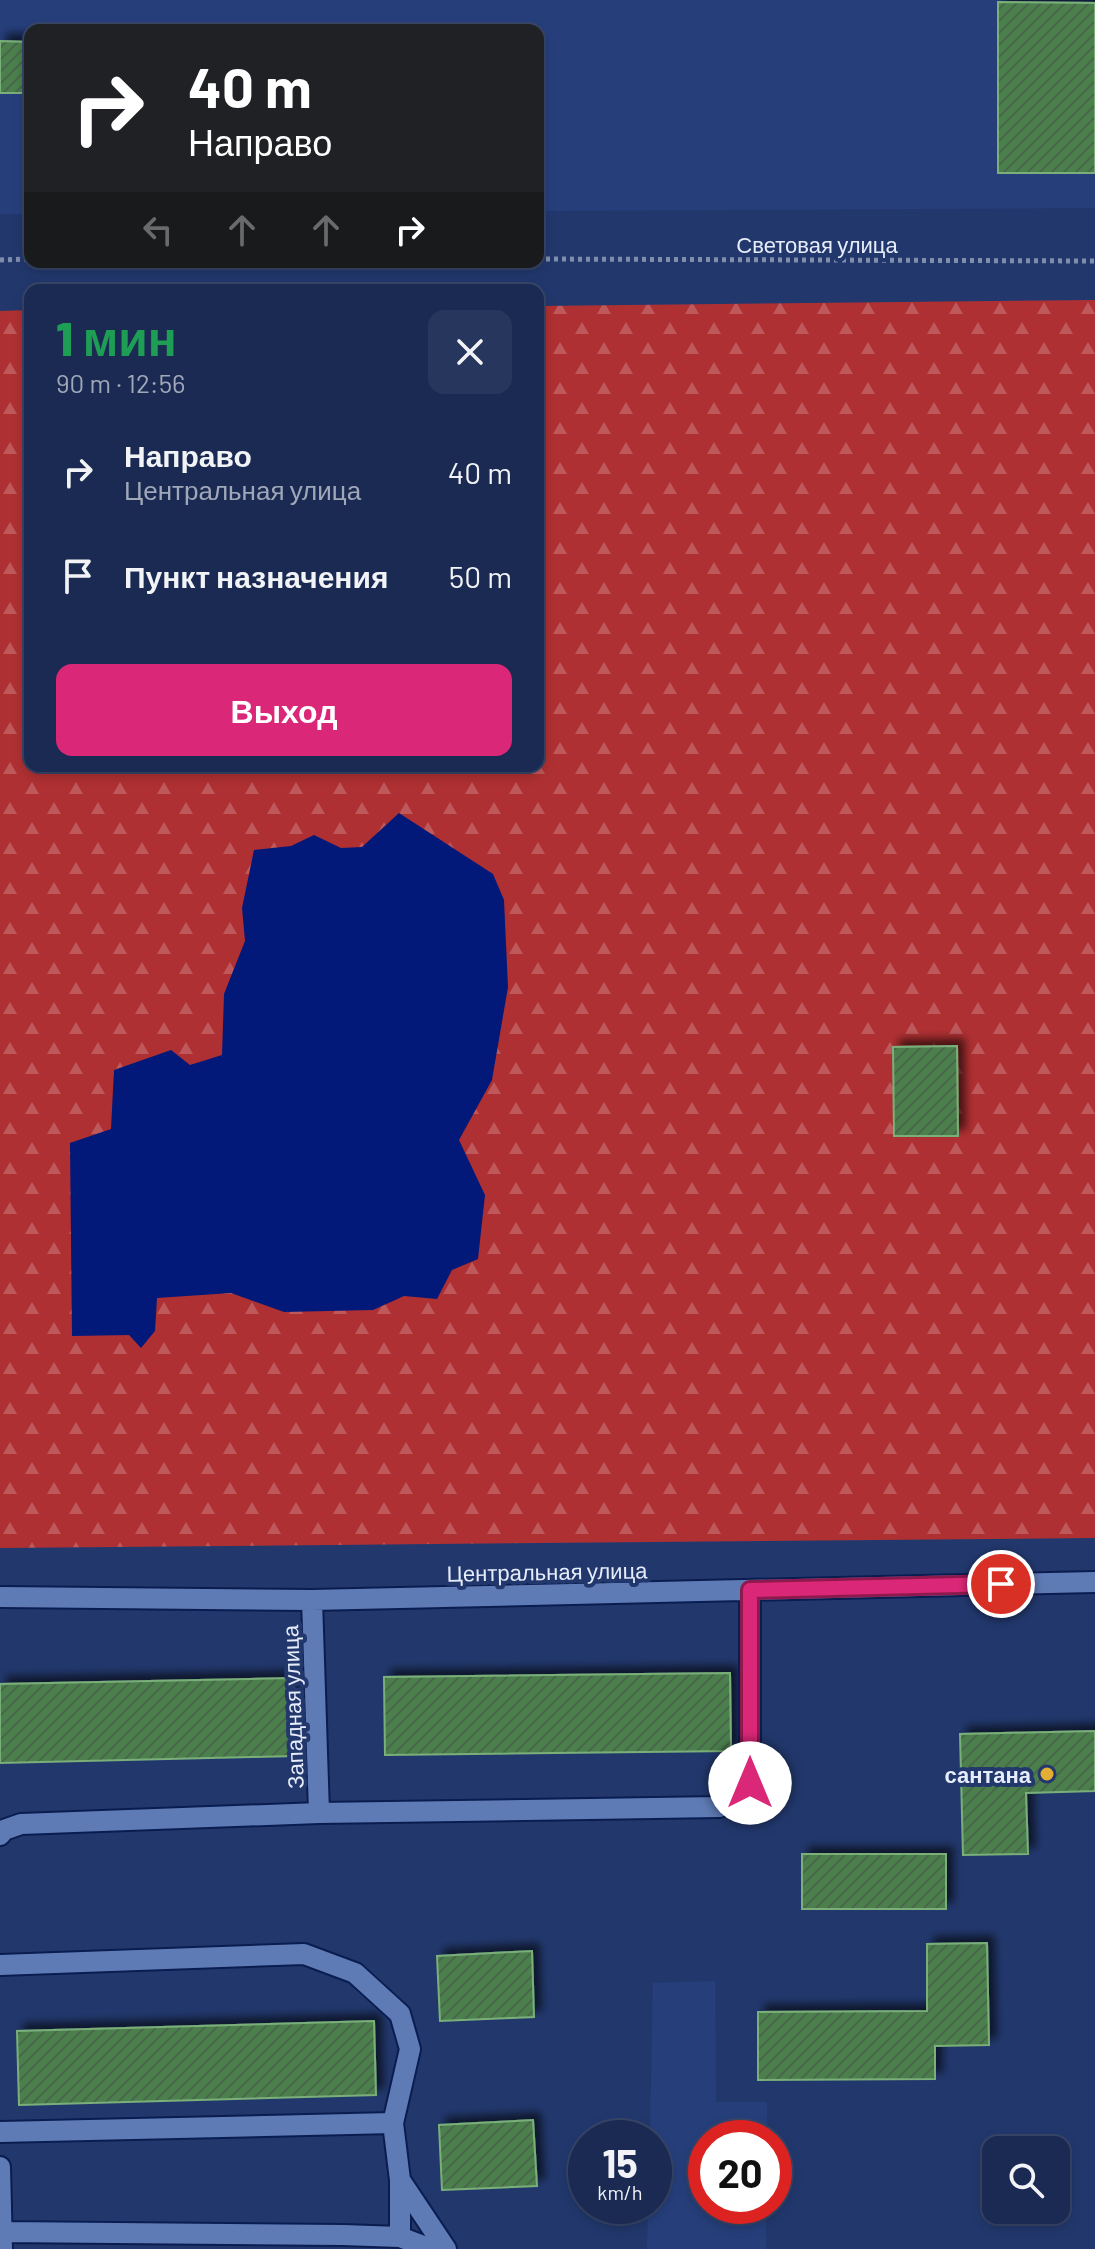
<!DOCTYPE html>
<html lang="ru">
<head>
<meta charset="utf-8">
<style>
	:root { --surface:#1a2a52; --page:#27365c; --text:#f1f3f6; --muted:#9fa7b8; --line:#384669; --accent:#db2777 }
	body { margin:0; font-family:Barlow,sans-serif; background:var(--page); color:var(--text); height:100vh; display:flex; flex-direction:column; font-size:30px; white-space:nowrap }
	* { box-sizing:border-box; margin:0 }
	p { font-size:26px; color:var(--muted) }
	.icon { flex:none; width:44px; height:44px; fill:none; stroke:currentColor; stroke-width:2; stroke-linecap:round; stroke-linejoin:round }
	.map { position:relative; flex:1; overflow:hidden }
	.details { position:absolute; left:24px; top:284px; width:520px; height:488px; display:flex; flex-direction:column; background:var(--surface); border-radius:16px; box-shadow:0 4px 12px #0003,0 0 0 2px var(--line) }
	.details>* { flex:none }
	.guide { position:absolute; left:24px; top:24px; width:520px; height:244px; border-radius:16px; box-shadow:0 4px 12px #0003,0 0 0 2px var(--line); background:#202124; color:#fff; overflow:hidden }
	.controls { position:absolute; left:982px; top:2136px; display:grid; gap:16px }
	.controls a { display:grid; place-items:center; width:88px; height:88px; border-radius:16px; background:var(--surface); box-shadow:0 4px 12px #0003,0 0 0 2px var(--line); font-size:40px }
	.speed { position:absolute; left:568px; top:2120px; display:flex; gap:16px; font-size:40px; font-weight:700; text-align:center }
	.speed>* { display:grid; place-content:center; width:104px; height:104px; border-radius:50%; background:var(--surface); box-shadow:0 4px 12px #0003,0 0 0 2px var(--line); line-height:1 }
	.speed small { font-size:20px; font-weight:400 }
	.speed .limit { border:12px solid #d22; background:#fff; color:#111 }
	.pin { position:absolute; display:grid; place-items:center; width:68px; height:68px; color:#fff; margin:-34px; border:4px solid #fff; border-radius:50%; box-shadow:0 2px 8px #0007 }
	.me { position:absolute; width:88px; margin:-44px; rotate:0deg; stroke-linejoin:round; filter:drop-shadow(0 0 6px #0008) }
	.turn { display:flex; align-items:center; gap:28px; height:168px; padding:0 32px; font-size:36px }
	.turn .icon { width:104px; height:104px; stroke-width:2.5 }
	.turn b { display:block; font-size:56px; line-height:68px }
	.lanes { display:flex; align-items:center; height:76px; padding:0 32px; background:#0003; justify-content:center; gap:40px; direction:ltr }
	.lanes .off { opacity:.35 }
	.round { display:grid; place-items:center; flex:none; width:84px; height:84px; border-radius:16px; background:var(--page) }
	.headline { display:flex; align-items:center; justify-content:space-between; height:136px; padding:0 32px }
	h1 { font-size:48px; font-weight:800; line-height:60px; color:#1e9e55 }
	.action { display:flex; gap:16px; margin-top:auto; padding:16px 32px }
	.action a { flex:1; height:92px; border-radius:16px; background:var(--accent); color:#fff; font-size:32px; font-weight:800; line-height:92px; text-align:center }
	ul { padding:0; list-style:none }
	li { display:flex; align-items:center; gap:24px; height:104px; padding:0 32px }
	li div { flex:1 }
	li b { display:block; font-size:30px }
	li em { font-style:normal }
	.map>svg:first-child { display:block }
	.built { fill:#263f7b }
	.forest { fill:url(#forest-firs) }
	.water { fill:#02197a }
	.building { fill:url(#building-hatch); stroke:#7aaf79; stroke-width:2; filter:url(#shadow) }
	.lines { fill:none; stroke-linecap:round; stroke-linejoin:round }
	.minor-casing { stroke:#0a1d50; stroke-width:24 }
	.path { stroke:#7f8daf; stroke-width:5; stroke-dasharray:4 4; stroke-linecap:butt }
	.minor { stroke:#5f7bb5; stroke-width:20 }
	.route-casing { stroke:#8e194d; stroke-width:20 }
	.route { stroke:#db2777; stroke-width:14 }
	.poi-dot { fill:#e2af34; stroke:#22386d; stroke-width:3 }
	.labels { text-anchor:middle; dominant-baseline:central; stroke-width:8; stroke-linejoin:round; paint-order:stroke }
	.street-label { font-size:22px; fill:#e6ecf9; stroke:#22386d }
	.poi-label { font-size:22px; font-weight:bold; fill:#e6ecf9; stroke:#22386d; text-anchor:end }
</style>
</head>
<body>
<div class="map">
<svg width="1095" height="2249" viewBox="0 0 1095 2249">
	<defs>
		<pattern id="forest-firs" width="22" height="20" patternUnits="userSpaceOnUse" patternTransform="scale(2)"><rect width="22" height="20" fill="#af3032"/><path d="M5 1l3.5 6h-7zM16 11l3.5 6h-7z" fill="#be585b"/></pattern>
		<pattern id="building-hatch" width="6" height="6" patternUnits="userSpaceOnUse" patternTransform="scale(2)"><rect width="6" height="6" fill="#4c804d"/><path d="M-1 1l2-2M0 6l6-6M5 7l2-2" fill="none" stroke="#49664c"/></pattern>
		<filter id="shadow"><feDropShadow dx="7" dy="-7" stdDeviation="4" flood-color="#0009"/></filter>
	</defs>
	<rect width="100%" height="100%" fill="#22386d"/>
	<!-- built -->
	<path class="built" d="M0,0H1095V208L538,211V30H30V214H0Z
		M715,1981L716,2102H767V2138H706V2206H766V2249H647L648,2206H654V2138H650L653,1983Z"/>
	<!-- forest -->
	<path class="forest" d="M1095,300V1538L0,1548V311L30,310V766H538V306Z"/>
	<!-- water -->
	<path class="water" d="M399,813L493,874L504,900L508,987L492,1080L459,1140L485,1195L478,1259L452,1270L437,1299L404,1296L373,1310L284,1312L231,1293L157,1298L155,1331L141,1348L129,1335L72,1336L70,1143L111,1129L114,1070L171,1050L190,1065L222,1055L224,994L245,941L242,908L254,850L291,846L314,835L341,848L362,847Z"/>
	<!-- building -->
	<path class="building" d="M998,2L1095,3V173H998Z
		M0,41L30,42V93H0Z
		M957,1046L958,1136H894L893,1047Z
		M730,1673L731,1751L385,1755L384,1677Z
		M293,1678L295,1756L0,1763V1684Z
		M1095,1731V1791L1026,1793L1028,1854L963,1855L960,1734Z
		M802,1854H946V1909H802Z
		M987,1943L989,2045L935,2046V2079L758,2080V2012L927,2011V1944Z
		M532,1951L534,2017L440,2021L437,1956Z
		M374,2021L376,2095L19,2105L17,2031Z
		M533,2120L537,2186L442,2190L439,2125Z"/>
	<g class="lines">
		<!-- minor casing -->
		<g class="minor-casing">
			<path id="minor" d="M0,1597L312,1600L1095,1582
				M312,1600L319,1813
				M0,1835L4,1830L21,1824L319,1813L719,1807L739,1800L750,1783V1590
				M0,1965L304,1954L355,1973L400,2014L410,2049L393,2123L400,2180V2237
				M0,2132L393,2123
				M0,2167L2,2249
				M400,2180L446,2249
				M2,2232L343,2235L400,2237L431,2249"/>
		</g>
		<!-- path -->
		<path class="path" d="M538,259L1095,261
			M0,260L30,259"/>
		<!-- minor -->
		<use href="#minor" class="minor"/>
	</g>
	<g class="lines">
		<!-- route casing -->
		<g class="route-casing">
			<path id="route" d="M750,1783V1590L1001,1584"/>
		</g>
		<!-- route -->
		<use href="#route" class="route"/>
	</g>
	<!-- markers -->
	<circle class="poi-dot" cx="1047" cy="1774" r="8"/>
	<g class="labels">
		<!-- street labels -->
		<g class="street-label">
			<text x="817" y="244">Световая улица</text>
			<text transform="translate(547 1571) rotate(-1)">Центральная улица</text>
			<text transform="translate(292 1707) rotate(-92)">Западная улица</text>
		</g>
		<!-- poi labels -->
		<g class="poi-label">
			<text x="1031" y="1774">сантана</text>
		</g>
	</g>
</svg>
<div class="controls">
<a><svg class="icon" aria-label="search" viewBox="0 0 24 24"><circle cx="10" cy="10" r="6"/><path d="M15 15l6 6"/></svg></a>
</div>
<div class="speed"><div>15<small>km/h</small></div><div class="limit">20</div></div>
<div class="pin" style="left:1001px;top:1584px;background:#d93025"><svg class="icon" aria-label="arrive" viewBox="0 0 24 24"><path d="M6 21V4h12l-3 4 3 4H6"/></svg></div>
<svg class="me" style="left:750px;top:1783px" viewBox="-20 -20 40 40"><circle r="19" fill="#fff"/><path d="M0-13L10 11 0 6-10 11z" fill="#db2777"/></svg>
<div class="guide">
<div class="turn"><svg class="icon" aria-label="right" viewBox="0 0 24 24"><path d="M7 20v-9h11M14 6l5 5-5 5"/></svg><div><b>40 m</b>Направо</div></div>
<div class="lanes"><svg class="icon off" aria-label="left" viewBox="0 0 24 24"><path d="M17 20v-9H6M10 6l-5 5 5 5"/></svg><svg class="icon off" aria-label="ahead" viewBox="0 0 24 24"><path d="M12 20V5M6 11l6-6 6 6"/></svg><svg class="icon off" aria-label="ahead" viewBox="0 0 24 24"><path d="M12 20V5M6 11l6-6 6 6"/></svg><svg class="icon" aria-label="right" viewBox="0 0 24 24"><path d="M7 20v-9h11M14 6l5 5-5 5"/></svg></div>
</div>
<section class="details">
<div class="headline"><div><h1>1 мин</h1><p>90 m · 12:56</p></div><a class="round"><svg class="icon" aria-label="close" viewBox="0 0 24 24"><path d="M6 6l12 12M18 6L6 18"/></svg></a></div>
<ul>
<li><svg class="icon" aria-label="right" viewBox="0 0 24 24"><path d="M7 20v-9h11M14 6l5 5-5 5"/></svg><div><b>Направо</b><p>Центральная улица</p></div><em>40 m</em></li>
<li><svg class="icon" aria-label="arrive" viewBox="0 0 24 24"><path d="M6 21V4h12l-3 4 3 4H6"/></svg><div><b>Пункт назначения</b></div><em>50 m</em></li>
</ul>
<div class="action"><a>Выход</a></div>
</section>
</div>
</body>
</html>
